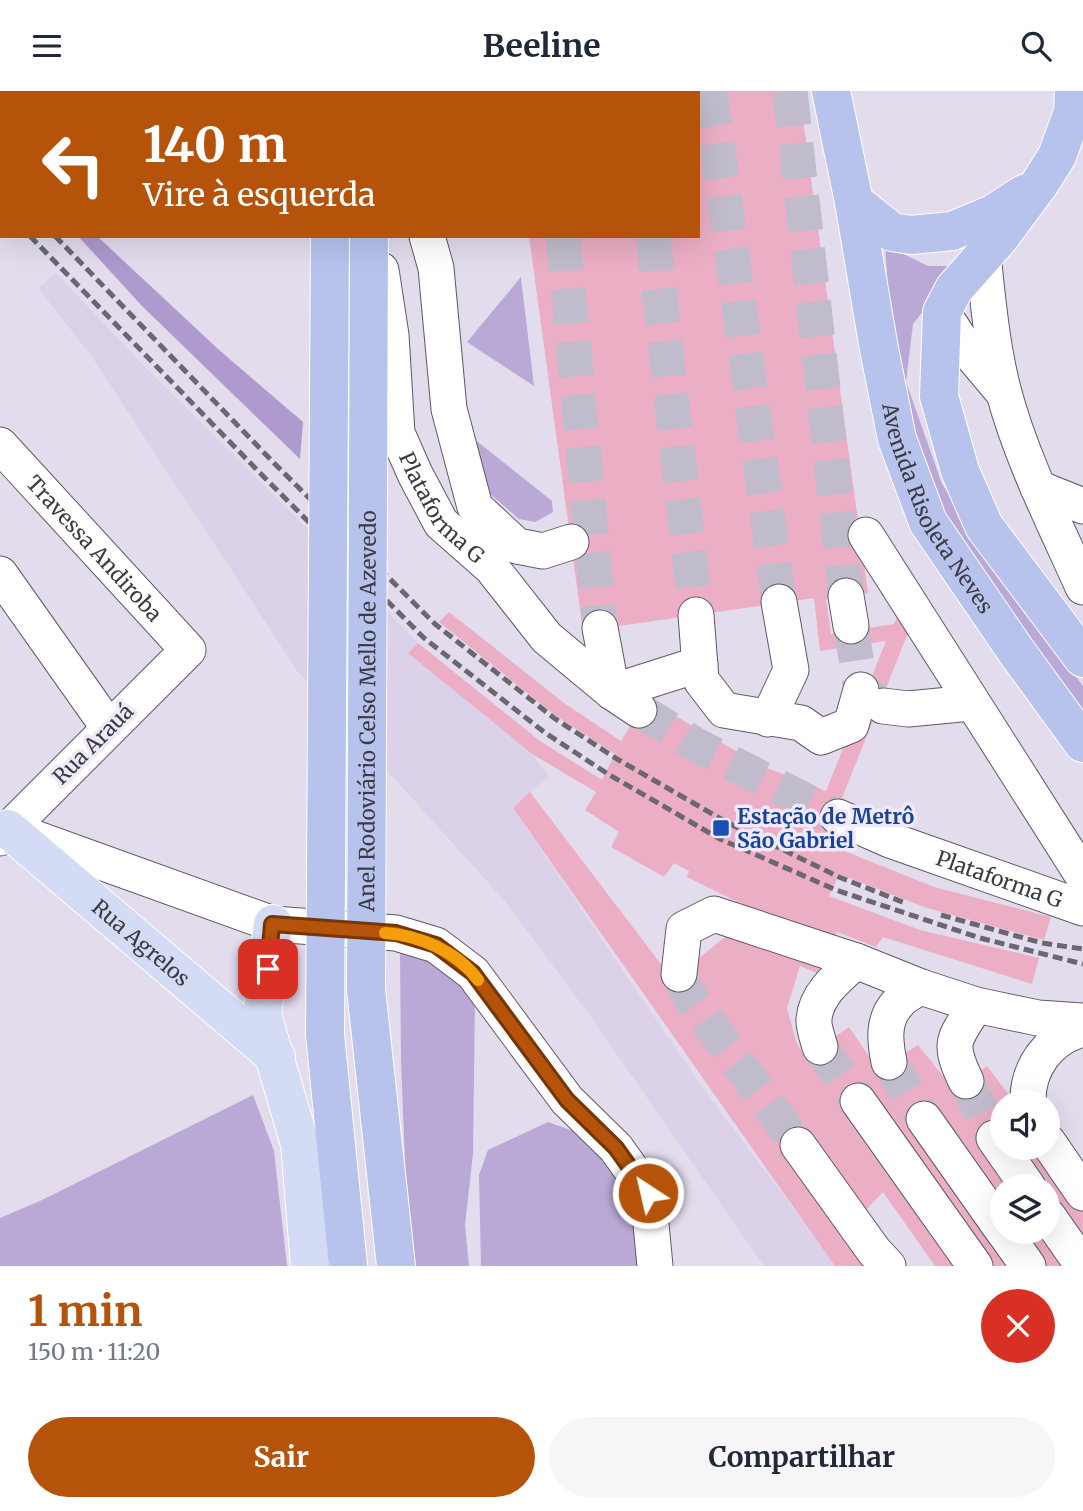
<!DOCTYPE html>
<html lang="pt">
<head>
<meta charset="utf-8">
<style>
	:root { --surface:#fff; --page:#f6f6f7; --text:#1f2937; --muted:#747a83; --accent:#b45309 }
	body { margin:0; font-family:Merriweather,serif; background:var(--page); color:var(--text); height:100vh; display:flex; flex-direction:column; font-size:26px; white-space:nowrap }
	* { box-sizing:border-box; margin:0 }
	p { font-size:23px; color:var(--muted) }
	.icon { flex:none; width:38px; height:38px; fill:none; stroke:currentColor; stroke-width:2; stroke-linecap:round; stroke-linejoin:round }
	.map { position:relative; height:1175px; overflow:hidden }
	.details { display:flex; flex-direction:column; background:var(--surface); flex:1 }
	.details>* { flex:none }
	.banner { position:absolute; left:0px; top:0px; width:700px; height:147px; box-shadow:0 7px 28px #0002; background:#b45309; color:#fff; overflow:hidden }
	.buttons { position:absolute; left:990px; top:999px; display:grid; gap:14px }
	.buttons a { display:grid; place-items:center; width:70px; height:70px; border-radius:50%; background:var(--surface); box-shadow:0 7px 28px #0002; font-size:35px }
	.pin { position:absolute; display:grid; place-items:center; width:60px; height:60px; color:#fff; margin:-30px; border-radius:14px; box-shadow:0 4px 10px #0006 }
	.me { position:absolute; width:77px; margin:-38px; rotate:325deg; stroke-linejoin:round; filter:drop-shadow(0 0 5px #0008) }
	.turn { display:flex; align-items:center; gap:24px; height:147px; padding:0 28px; font-size:32px }
	.turn .icon { width:91px; height:91px; stroke-width:2.5 }
	.turn b { display:block; font-size:49px; line-height:60px }
	.round { display:grid; place-items:center; flex:none; width:74px; height:74px; border-radius:37px; background:var(--page) }
	.headline { display:flex; align-items:center; justify-content:space-between; height:119px; padding:0 28px }
	h1 { font-size:42px; font-weight:700; line-height:52px; color:var(--accent) }
	.action { display:flex; gap:14px; margin-top:auto; padding:14px 28px }
	.action a { flex:1; height:80px; border-radius:42px; background:var(--accent); color:#fff; font-size:28px; font-weight:700; line-height:80px; text-align:center }
	.action a+a { background:var(--page); color:var(--text) }
	header { display:flex; justify-content:space-between; align-items:center; height:91px; padding:0 28px; background:var(--surface); font-size:32px; font-weight:700 }
	.map>svg:first-child { display:block }
	.built { fill:#dbd2ea }
	.green { fill:#baa8d7 }
	.forest { fill:#ae9acd }
	.building { fill:#ebaec5 }
	.lines { fill:none; stroke-linecap:round; stroke-linejoin:round }
	.minor-tunnel { stroke:#c1bccb; stroke-width:35; stroke-dasharray:35 18; stroke-linecap:butt }
	.minor-casing { stroke:#5e5867; stroke-width:37 }
	.major-casing { stroke:#fff; stroke-width:40 }
	.highway-casing { stroke:#fff; stroke-width:40 }
	.minor { stroke:#fff; stroke-width:35 }
	.major { stroke:#d4dbf4; stroke-width:38 }
	.highway { stroke:#b7c3ed; stroke-width:38 }
	.rail { stroke:#6a6770; stroke-width:5; stroke-dasharray:10 5; stroke-linecap:butt }
	.highway-bridge-casing { stroke:#fff; stroke-width:40; stroke-linecap:butt }
	.highway-bridge { stroke:#b7c3ed; stroke-width:38 }
	.route-casing { stroke:#753606; stroke-width:18 }
	.route { stroke:#b45309; stroke-width:12 }
	.slow { stroke:#f59e0b; stroke-width:12 }
	.transit-dot { fill:#1a4fb4; stroke:#efe9fb; stroke-width:2.5 }
	.labels { text-anchor:middle; dominant-baseline:central; stroke-width:7; stroke-linejoin:round; paint-order:stroke }
	.street-label { font-size:21px; fill:#3d3b41; stroke:#efe9fb }
	.transit-label { font-size:21px; font-weight:bold; fill:#164399; stroke:#efe9fb; text-anchor:start }
</style>
</head>
<body>
<header><svg class="icon" aria-label="menu" viewBox="0 0 24 24"><path d="M4 6h16M4 12h16M4 18h16"/></svg>Beeline<svg class="icon" aria-label="search" viewBox="0 0 24 24"><circle cx="10" cy="10" r="6"/><path d="M15 15l6 6"/></svg></header>
<div class="map">
<svg width="1083" height="1175" viewBox="0 0 1083 1175">
	<rect width="100%" height="100%" fill="#e2dced"/>
	<!-- built -->
	<path class="built" d="M56,182L145,276L300,430L418,552L408,562L532,663L549,685L513,717L695,986L836,1175H764L591,926L504,809L298,581L90,263L38,197Z"/>
	<!-- green -->
	<path class="green" d="M885,154L928,175H958L913,233L906,291L942,393L1017,506L1083,595V624L935,415L893,275Z
		M521,186V187L534,295L467,251Z
		M474,348L552,410L553,421L535,431L519,428L488,401Z
		M400,859L425,862L475,907L473,1063L465,1134L469,1175H409L401,969Z
		M253,1004L274,1060L287,1175H0V1127L42,1109Z
		M548,1031C561,1036 578,1040 588,1049C627,1082 637,1126 643,1175H481L479,1084L488,1059Z"/>
	<!-- forest -->
	<path class="forest" d="M78,145H97L218,258L303,331L300,368L142,215Z"/>
	<!-- building -->
	<path class="building" d="M698,0H799L868,502L826,508L831,543L894,533L898,524L912,532L842,707L845,708L827,753L934,796L1051,826L1044,849L927,817L839,783L829,805L920,839L1039,867L1032,893L883,846L876,856L837,841L817,882L800,875L787,917L796,950L805,967L849,936L878,979L918,954L954,999L987,975L1015,1012H1003V1048L1012,1096H1003V1119L1015,1175H935L883,1101L861,1124L869,1175H835L513,717L530,701L673,889L756,820L687,786L689,780L674,772L664,786L611,756L619,741L585,719L596,701L532,663L408,562L418,552L540,650L602,689L615,663L556,625L439,531L449,521L564,612L621,650L646,608L762,675L826,700L886,550L820,560L814,507L583,540L529,145H698Z
		M1009,1057H1036L1083,1121V1161L1048,1112V1096H1037Z
		M1018,1141H1045L1069,1175H1041Z"/>
	<g class="lines">
		<!-- minor-tunnel -->
		<path class="minor-tunnel" d="M635,0L636,2
			M710,0L779,511
			M790,0L846,505
			M563,145L600,537
			M653,145L696,524
			M851,535L861,599L883,615
			M639,619L696,654L838,726
			M679,883L687,902L798,1054
			M820,956L858,1010
			M889,971L924,1028
			M966,990L994,1047"/>
		<!-- minor casing -->
		<g class="minor-casing">
			<g id="minor">
				<path d="M168,0L172,2"/>
				<path d="M569,2L570,0"/>
				<path d="M427,145L436,177L449,318L475,416L517,455L543,460L571,451"/>
				<path d="M983,164C988,210 992,257 1004,302C1022,369 1055,433 1083,496"/>
				<path id="s1" d="M381,179L391,244L397,342L415,383L441,432L491,476L547,547L612,601L639,619"/>
				<path d="M942,221L965,256L1002,300"/>
				<path id="s2" d="M0,354L188,559L0,747"/>
				<path d="M1038,397L1083,415"/>
				<path d="M866,444L1083,785"/>
				<path d="M0,483L109,637"/>
				<path d="M846,505L851,535"/>
				<path d="M696,524L701,589L724,619L801,632L821,646L851,634L861,599"/>
				<path d="M600,537L612,601"/>
				<path d="M612,601L700,573"/>
				<path d="M883,615L908,618L971,612"/>
				<path d="M768,628L791,579L779,511"/>
				<path id="s3" d="M838,726L890,749L1083,817"/>
				<path d="M15,740L273,833L396,842L436,854L473,882L567,1009L616,1057L648,1102L655,1175"/>
				<path d="M679,883L684,838L714,823L856,870L921,896L976,914L1038,927L1083,930"/>
				<path d="M820,956C818,948 813,936 814,928C816,903 839,885 856,870"/>
				<path d="M889,971C885,951 882,929 898,912C903,905 914,900 921,896"/>
				<path d="M966,990C947,950 954,949 976,914"/>
				<path d="M858,1010L975,1175"/>
				<path d="M1028,1012C1027,976 1049,947 1083,938"/>
				<path d="M924,1028L1003,1140"/>
				<path d="M994,1047L1028,1096"/>
				<path d="M1048,1051L1083,1102"/>
				<path d="M798,1054L874,1160L888,1175"/>
				<path d="M1048,1125L1083,1175"/>
				<path d="M1004,1141L1028,1175"/>
			</g>
		</g>
		<!-- major casing -->
		<g class="major-casing">
			<g id="major">
				<path id="s4" d="M8,738L276,966"/>
				<path d="M273,833L262,924L300,1053L310,1175"/>
			</g>
		</g>
		<!-- highway casing -->
		<g class="highway-casing">
			<g id="highway">
				<path d="M47,0L50,2"/>
				<path d="M332,0L342,2"/>
				<path id="s5" d="M831,0L854,111L879,258L897,348L928,431L1016,560L1083,652"/>
				<path d="M1074,0L1073,21L1057,65L1040,92L1000,146L954,198L942,221L939,305L960,380L984,435L1083,567"/>
				<path d="M480,2L482,0"/>
				<path d="M854,111L892,141L911,144L952,140L993,123L1024,103"/>
				<path d="M366,898L396,1175"/>
				<path d="M325,943L348,1175"/>
			</g>
		</g>
		<!-- minor -->
		<use href="#minor" class="minor"/>
		<!-- major -->
		<use href="#major" class="major"/>
		<!-- highway -->
		<use href="#highway" class="highway"/>
		<!-- rail -->
		<path class="rail" d="M0,88L2,90
			M0,114L2,116
			M30,145L262,384L424,547L544,641L608,683L720,748L836,799L980,847L1083,873
			M55,145L274,372L435,533L554,627L617,668L728,732L839,786L905,812
			M941,824L1042,852L1083,858"/>
		<!-- highway-bridge casing -->
		<g class="highway-bridge-casing">
			<g id="highway-bridge">
				<path d="M369,2V0"/>
				<path id="s6" d="M366,898L369,145"/>
				<path d="M325,943L330,145"/>
			</g>
		</g>
		<!-- highway-bridge -->
		<use href="#highway-bridge" class="highway-bridge"/>
	</g>
	<g class="lines">
		<!-- route casing -->
		<g class="route-casing">
			<path id="route" d="M268,878L272,833L396,842L436,854L473,882L567,1009L616,1057L648,1102"/>
		</g>
		<!-- route -->
		<use href="#route" class="route"/>
		<!-- slow -->
		<path class="slow" d="M385,842C419,844 458,861 478,889"/>
	</g>
	<!-- markers -->
	<rect class="transit-dot" x="712" y="728" width="18" height="18" rx="3.5"/>
	<g class="labels">
		<!-- street labels -->
		<g class="street-label">
			<text stroke="none"><textPath href="#s1" startOffset="252">Plataforma G</textPath></text>
			<text stroke="none"><textPath href="#s5" startOffset="434">Avenida Risoleta Neves</textPath></text>
			<text stroke="none"><textPath href="#s2" startOffset="140">Travessa Andiroba</textPath></text>
			<text stroke="none"><textPath href="#s6" startOffset="278">Anel Rodoviário Celso Mello de Azevedo</textPath></text>
			<text transform="translate(93 653) rotate(-45)">Rua Arauá</text>
			<text stroke="none"><textPath href="#s3" startOffset="173">Plataforma G</textPath></text>
			<text stroke="none"><textPath href="#s4" startOffset="175">Rua Agrelos</textPath></text>
		</g>
		<!-- transit labels -->
		<g class="transit-label">
			<text x="737" y="725">Estação de Metrô<tspan x="737" dy="24">São Gabriel</tspan></text>
		</g>
	</g>
</svg>
<div class="buttons">
<a><svg class="icon" aria-label="sound" viewBox="0 0 24 24"><path d="M4 9h4l5-4v14l-5-4H4zM17 9q2 3 0 6"/></svg></a>
<a><svg class="icon" aria-label="layers" viewBox="0 0 24 24"><path d="M12 4l9 5-9 5-9-5zM3 14l9 5 9-5"/></svg></a>
</div>
<div class="pin" style="left:268px;top:878px;background:#d93025"><svg class="icon" aria-label="arrive" viewBox="0 0 24 24"><path d="M6 21V4h12l-3 4 3 4H6"/></svg></div>
<svg class="me" style="left:648px;top:1102px" viewBox="-20 -20 40 40"><circle r="17" fill="#b45309" stroke="#fff" stroke-width="3"/><path d="M0-11L8 9 0 5-8 9z" fill="#fff"/></svg>
<div class="banner">
<div class="turn"><svg class="icon" aria-label="left" viewBox="0 0 24 24"><path d="M17 20v-9H6M10 6l-5 5 5 5"/></svg><div><b>140 m</b>Vire à esquerda</div></div>
</div>
</div>
<section class="details">
<div class="headline"><div><h1>1 min</h1><p>150 m · 11:20</p></div><a class="round" style="background:#d93025;color:#fff"><svg class="icon" aria-label="close" viewBox="0 0 24 24"><path d="M6 6l12 12M18 6L6 18"/></svg></a></div>
<div class="action"><a>Sair</a><a>Compartilhar</a></div>
</section>
</body>
</html>
